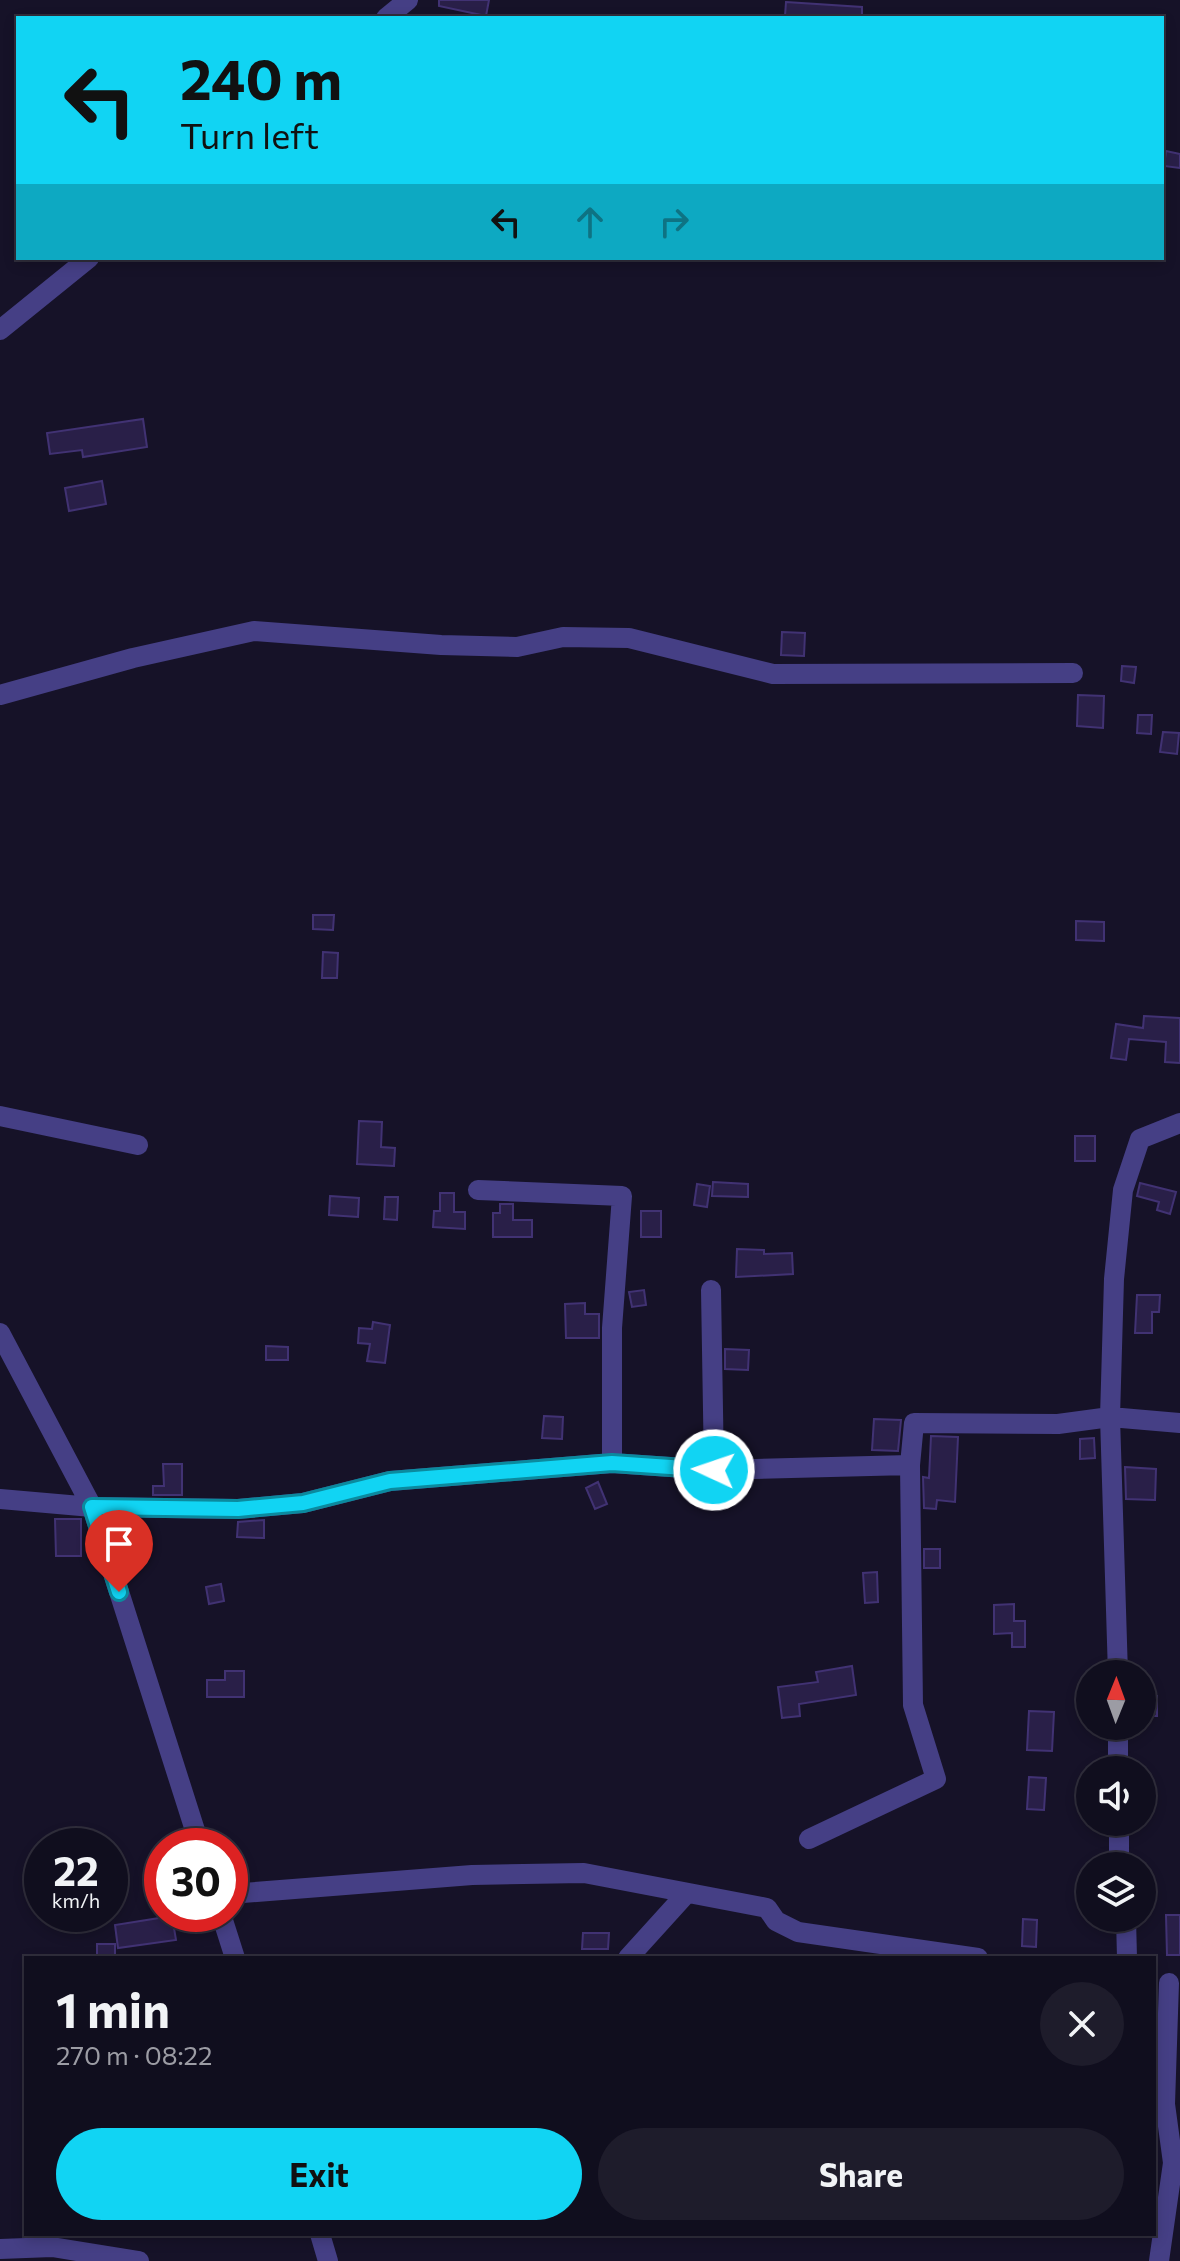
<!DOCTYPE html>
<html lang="en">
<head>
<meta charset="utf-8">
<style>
	:root { --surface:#100e1e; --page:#1e1c2b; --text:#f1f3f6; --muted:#9c9ca4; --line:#302e3c; --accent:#11d4f3 }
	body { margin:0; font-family:Commissioner,sans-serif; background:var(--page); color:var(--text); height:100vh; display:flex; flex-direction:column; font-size:30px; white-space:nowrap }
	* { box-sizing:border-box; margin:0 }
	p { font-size:26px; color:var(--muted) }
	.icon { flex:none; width:44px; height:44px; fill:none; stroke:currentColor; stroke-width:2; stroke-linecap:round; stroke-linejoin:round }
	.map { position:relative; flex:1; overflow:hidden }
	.drawer { position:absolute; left:24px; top:1956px; width:1132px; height:280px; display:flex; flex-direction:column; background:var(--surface); border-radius:0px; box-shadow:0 4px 12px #0003,0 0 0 2px var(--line) }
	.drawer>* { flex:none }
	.banner { position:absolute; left:16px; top:16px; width:1148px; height:244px; border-radius:0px; box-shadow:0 4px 12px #0003,0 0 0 2px var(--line); background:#11d4f3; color:#111; overflow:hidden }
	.needle { width:52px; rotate:1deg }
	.fabs { position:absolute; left:1076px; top:1660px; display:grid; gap:16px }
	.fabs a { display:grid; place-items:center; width:80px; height:80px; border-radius:50%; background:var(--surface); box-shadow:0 4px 12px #0003,0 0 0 2px var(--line); font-size:40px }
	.speed { position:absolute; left:24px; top:1828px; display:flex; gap:16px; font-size:40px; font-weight:700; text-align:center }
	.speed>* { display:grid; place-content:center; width:104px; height:104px; border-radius:50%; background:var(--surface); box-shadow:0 4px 12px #0003,0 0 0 2px var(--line); line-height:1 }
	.speed small { font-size:20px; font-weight:400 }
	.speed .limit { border:12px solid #d22; background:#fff; color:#111 }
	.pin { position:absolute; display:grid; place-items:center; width:68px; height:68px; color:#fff; margin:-82px -34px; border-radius:50% 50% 50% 0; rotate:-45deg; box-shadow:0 0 8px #0007 }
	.pin .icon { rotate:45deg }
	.me { position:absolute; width:88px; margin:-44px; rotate:273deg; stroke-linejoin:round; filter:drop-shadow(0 0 6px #0008) }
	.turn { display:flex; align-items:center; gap:28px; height:168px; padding:0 32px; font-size:36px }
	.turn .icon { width:104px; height:104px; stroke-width:2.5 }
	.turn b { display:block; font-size:56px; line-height:68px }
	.lanes { display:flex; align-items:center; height:76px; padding:0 32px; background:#0003; justify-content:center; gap:40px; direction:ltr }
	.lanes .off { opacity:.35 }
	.round { display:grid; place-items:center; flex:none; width:84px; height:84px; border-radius:42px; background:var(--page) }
	.summary { display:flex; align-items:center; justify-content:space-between; height:136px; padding:0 32px }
	h1 { font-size:48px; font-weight:700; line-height:60px }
	.primary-button { display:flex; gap:16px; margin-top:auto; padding:16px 32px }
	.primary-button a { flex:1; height:92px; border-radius:48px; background:var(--accent); color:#111; font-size:32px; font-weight:700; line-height:92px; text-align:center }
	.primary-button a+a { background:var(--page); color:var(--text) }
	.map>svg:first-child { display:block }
	.building { fill:#291f48; stroke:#413273; stroke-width:2 }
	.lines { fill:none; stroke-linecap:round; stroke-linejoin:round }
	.street { stroke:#453f85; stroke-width:20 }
	.route-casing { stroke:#0b8a9e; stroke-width:20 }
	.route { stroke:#11d4f3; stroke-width:14 }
</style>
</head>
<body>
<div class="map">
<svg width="1180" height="2261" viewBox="0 0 1180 2261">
	<rect width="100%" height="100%" fill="#161228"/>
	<!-- building -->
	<path class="building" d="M439,0H489L486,16L439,6Z
		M786,2L862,7V18L785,16Z
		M1166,151L1180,154V168L1164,166Z
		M143,419L147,447L83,457L82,450L50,454L47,433Z
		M102,481L106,504L69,511L65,488Z
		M782,632L805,633L804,656L781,655Z
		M1122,666L1136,667L1134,683L1121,681Z
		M1078,695L1104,696L1103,728L1077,726Z
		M1138,715H1152L1151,734L1137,733Z
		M1163,732L1179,733L1177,754L1160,752Z
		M313,915H334L333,930L313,929Z
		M1076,921L1104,922V941L1076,940Z
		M323,952L338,953L337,978H322Z
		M1144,1016L1180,1018V1063L1165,1062L1166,1042L1129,1039L1126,1060L1111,1058L1116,1024L1143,1028Z
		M359,1121L382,1122L381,1147L395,1148L394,1166L357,1164Z
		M1075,1136H1095V1161H1075Z
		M713,1182L748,1184V1197L712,1196Z
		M1140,1183L1176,1192L1170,1214L1157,1210L1159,1202L1137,1196Z
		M697,1184L710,1186L707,1207L694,1205Z
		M440,1193H454V1212H465V1229L433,1227L434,1211H440Z
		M330,1196L359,1198L358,1217L329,1215Z
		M385,1197H398L397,1220L384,1219Z
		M500,1204H513V1220H532V1237H493V1213H500Z
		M641,1211H661V1237H641Z
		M737,1249L764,1250V1254L792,1253L793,1274L736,1277Z
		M644,1290L646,1305L632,1307L629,1292Z
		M1137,1295H1160L1159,1312H1152V1333H1135Z
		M585,1303V1314H599V1338H566L565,1304Z
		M373,1322L390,1325L385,1363L367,1361L370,1344L358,1343L359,1328L372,1329Z
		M266,1346L288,1347V1360H266Z
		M725,1349L749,1350L748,1370L725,1369Z
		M544,1416L563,1417L562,1439L542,1438Z
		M874,1419L901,1420L898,1451L872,1450Z
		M931,1436L958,1437L955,1502L937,1500L936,1509L924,1508L923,1477L929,1478Z
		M1094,1438L1095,1458L1080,1459V1439Z
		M163,1464H182V1495H153V1486H164Z
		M1125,1467L1156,1469L1155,1500L1126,1499Z
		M598,1482L607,1504L595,1509L586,1488Z
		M55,1519H81V1556H56Z
		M264,1520V1538L237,1537L238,1522Z
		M924,1549H940V1568H924Z
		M877,1572L878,1602L865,1603L863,1573Z
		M221,1584L224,1601L209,1604L206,1587Z
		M1014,1604V1621H1025V1647H1012V1633L994,1634V1605Z
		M852,1666L856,1695L799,1704L800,1716L782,1718L778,1687L818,1682L816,1672Z
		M225,1671H244V1697H207V1680H225Z
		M1142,1696H1157V1716H1142Z
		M1029,1711L1054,1712L1052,1751L1027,1750Z
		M1029,1777L1046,1778L1044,1810L1027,1809Z
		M1166,1915H1180V1955H1167Z
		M172,1916L176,1940L118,1948L115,1925Z
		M1023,1919L1037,1920L1036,1947L1022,1946Z
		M583,1933H609L608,1949H582Z
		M97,1944H115V1958H97Z"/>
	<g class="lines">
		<!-- street -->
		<path class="street" d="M386,18L408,0
			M0,330L89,258
			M0,695L133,658L254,631L441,645L517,647L563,637L629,638L773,674L1073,673
			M0,1116L138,1145
			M478,1190L622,1196L612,1328V1463
			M711,1290L714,1470
			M0,1333L92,1507L200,1846
			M0,1499L92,1507L238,1509L303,1503L390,1481L612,1463L714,1470L910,1465L914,1423L1058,1424L1110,1417L1180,1423
			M1118,1674L1110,1417L1114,1279L1123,1190L1140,1139L1180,1123
			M1118,1726V1770
			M1119,1822V1866
			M809,1839L936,1779L913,1705L910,1465
			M230,1894L472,1875L584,1873L767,1908L776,1921L798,1932L978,1958
			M221,1914L235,1958
			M1126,1918L1127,1958
			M628,1958L686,1894
			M320,2234L328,2261
			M0,2249L52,2247L139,2261
			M1159,2261L1173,2163L1165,2104L1169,1983"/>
	</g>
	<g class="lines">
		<!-- route casing -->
		<g class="route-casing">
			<path id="route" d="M119,1592L92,1507L238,1509L303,1503L390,1481L612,1463L714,1470"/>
		</g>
		<!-- route -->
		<use href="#route" class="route"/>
	</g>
</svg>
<div class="fabs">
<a><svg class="needle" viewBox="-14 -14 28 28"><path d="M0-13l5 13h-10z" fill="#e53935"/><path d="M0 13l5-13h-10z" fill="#9c9ca4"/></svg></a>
<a><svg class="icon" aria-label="sound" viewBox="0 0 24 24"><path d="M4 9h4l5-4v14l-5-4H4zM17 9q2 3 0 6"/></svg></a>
<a><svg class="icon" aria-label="layers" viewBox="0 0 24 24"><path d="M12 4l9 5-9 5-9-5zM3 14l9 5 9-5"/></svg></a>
</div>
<div class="speed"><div>22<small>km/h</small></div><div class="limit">30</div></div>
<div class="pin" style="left:119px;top:1592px;background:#d93025"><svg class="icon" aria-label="arrive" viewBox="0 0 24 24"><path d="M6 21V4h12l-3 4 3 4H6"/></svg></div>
<svg class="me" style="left:714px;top:1470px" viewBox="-20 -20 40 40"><circle r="17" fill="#11d4f3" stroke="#fff" stroke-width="3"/><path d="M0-11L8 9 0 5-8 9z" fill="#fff"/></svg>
<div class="banner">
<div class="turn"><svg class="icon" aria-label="left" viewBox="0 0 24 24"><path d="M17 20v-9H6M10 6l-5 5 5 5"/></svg><div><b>240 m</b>Turn left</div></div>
<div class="lanes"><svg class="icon" aria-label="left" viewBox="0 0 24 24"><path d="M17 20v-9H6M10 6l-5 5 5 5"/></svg><svg class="icon off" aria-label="ahead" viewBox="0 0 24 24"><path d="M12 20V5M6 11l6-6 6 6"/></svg><svg class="icon off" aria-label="right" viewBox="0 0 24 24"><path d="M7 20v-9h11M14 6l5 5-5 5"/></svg></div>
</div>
<section class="drawer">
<div class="summary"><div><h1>1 min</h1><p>270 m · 08:22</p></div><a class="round"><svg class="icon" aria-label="close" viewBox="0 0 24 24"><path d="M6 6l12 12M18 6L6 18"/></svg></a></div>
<div class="primary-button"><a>Exit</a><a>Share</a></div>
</section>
</div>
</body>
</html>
